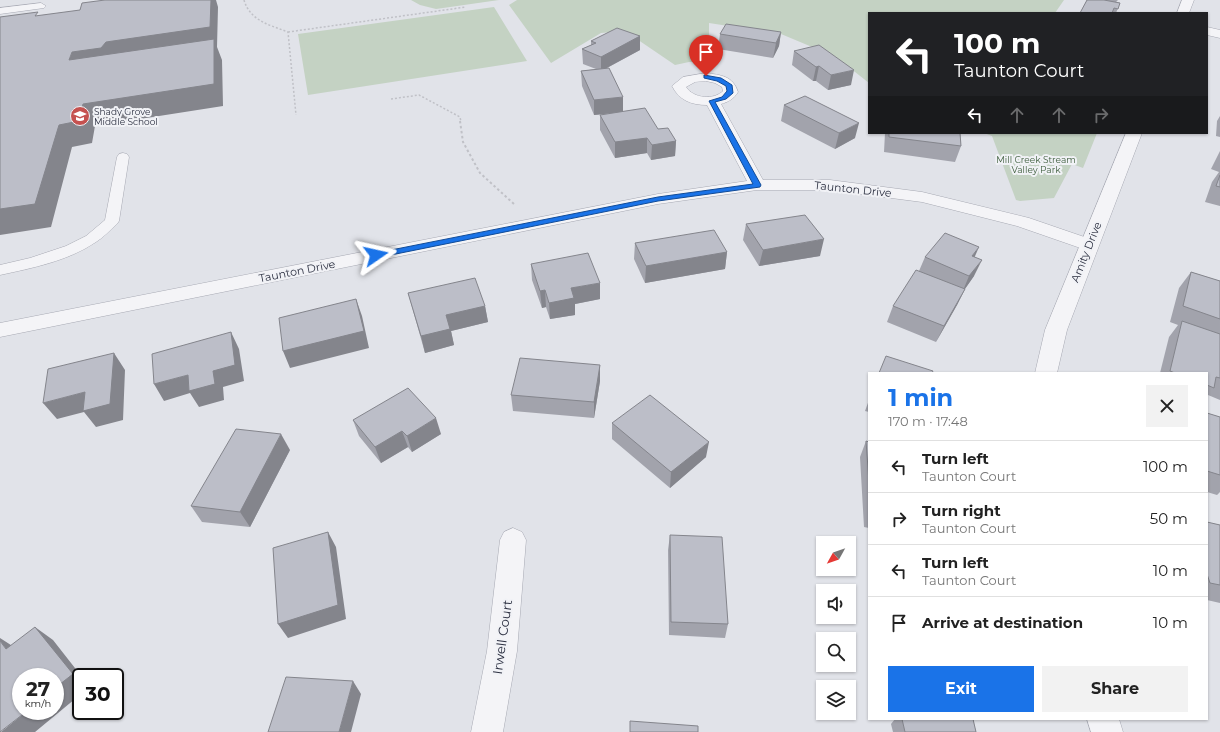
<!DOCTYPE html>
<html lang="en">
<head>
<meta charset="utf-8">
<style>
	:root { --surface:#fff; --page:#f2f2f2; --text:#222; --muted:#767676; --line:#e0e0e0; --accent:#1a73e8 }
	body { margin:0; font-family:Montserrat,sans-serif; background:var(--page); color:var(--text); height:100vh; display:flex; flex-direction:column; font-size:15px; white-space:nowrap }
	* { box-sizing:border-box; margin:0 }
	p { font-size:13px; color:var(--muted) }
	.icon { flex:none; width:22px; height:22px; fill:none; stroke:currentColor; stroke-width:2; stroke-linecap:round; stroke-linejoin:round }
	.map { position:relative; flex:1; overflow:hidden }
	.details { position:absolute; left:868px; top:372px; width:340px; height:348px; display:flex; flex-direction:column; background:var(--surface); border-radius:0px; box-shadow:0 1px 3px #0004 }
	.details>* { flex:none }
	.banner { position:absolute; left:868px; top:12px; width:340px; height:122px; border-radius:0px; box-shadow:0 1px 3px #0004; background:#202124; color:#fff; overflow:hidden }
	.needle { width:26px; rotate:230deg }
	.controls { position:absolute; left:816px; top:536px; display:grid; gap:8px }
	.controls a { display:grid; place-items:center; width:40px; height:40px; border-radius:0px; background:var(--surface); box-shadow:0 1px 3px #0004; font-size:20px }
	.speed { position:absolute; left:12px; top:668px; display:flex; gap:8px; font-size:20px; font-weight:700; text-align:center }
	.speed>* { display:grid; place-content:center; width:52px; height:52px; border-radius:50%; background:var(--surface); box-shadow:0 1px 3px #0004; line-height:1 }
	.speed small { font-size:10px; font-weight:400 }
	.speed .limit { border:2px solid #111; border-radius:6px; background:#fff; color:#111 }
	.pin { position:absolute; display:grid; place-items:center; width:34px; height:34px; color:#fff; margin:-41px -17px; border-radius:50% 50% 50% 0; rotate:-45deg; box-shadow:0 0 4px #0007 }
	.pin .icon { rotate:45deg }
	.me { position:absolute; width:44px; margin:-22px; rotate:79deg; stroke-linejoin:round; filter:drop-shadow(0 0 3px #0008) }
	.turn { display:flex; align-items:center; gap:14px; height:84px; padding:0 20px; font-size:18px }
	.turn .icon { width:52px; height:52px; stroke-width:2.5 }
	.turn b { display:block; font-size:28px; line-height:34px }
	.lanes { display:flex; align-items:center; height:38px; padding:0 20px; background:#0003; justify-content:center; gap:20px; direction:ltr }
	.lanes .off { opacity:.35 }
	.round { display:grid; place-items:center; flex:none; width:42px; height:42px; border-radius:0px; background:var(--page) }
	.head { display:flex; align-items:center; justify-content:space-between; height:68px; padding:0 20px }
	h1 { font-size:24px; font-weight:700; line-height:30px; color:var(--accent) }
	.action { display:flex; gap:8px; margin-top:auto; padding:8px 20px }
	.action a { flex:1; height:46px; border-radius:0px; background:var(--accent); color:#fff; font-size:16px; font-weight:700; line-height:46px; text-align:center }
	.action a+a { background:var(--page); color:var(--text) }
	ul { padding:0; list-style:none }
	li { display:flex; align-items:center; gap:12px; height:52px; padding:0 20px; border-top:1px solid var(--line) }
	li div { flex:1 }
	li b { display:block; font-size:15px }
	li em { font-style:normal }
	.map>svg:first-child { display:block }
	.green { fill:#c4d2c3 }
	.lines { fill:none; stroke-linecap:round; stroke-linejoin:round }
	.service-casing { stroke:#a7a9b3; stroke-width:1 }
	.minor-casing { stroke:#a7a9b3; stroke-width:1 }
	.tertiary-casing { stroke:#a7a9b3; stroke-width:1 }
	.path-far1 { stroke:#c0c1c7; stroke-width:1.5; stroke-dasharray:2 2; stroke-linecap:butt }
	.path { stroke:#c0c1c7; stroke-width:2; stroke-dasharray:2.5 2.5; stroke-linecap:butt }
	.service { fill:#f4f4f7; fill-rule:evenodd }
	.minor { fill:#f4f4f7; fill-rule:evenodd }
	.tertiary { fill:#f4f4f7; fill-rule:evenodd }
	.wall { fill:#a2a3ac }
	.shaded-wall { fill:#84858c }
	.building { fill:#bcbec8; stroke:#84858c }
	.route { fill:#1a73e8; stroke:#114b97 }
	.labels { text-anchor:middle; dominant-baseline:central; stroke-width:4; stroke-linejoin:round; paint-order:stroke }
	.far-poi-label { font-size:9px; fill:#2b2f40; stroke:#f1f2f6; text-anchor:start }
	.far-park-label { font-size:9px; fill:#3a5a39; stroke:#f1f2f6 }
	.street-label { font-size:11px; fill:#2b2f40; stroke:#f1f2f6 }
	.near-street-label { font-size:13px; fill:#2b2f40; stroke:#f1f2f6 }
</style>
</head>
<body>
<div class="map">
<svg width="1220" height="732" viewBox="0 0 1220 732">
	<rect width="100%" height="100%" fill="#e1e3e9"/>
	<!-- green -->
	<path class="green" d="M411,0H499L436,9L420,5Z
		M517,0H1064L1055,13H869V83L836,57L781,34L709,23V62H689L675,65L625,31L601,33L551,63L509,5Z
		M494,7L527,61L308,95L298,34Z
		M984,133H1097L1083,168L1072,164L1054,198L1020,201L1016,200L992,136Z"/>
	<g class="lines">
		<!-- service casing -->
		<g class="service-casing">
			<path id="service" d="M41,3L46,6L44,8L0,14V8Z
				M123,153L127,154L129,157L119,221L117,224C110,230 104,237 96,242C68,261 32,268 0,275V265L30,258L66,246L86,236L105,220L117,157L119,154Z"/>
		</g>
		<!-- minor casing -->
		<g class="minor-casing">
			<path id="minor" d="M1207,27L1220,30V38L1207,35Z
				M706,73C721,75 733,76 738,92C734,99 728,102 721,104L763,180H830L922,192L1029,218L1096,241L1098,245L1096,249L1089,251L1017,226L922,202L830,190H757L658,204L0,337V323L658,194L747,181L707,105C691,105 679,100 672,86L683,77ZM706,81L715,83L722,87L723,91C714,100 694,99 686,87L695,82Z
				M513,528L522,532L526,540L517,651L503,732H471L487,651L500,540L504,532Z"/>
		</g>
		<!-- tertiary casing -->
		<g class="tertiary-casing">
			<path id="tertiary" d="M1182,0H1194L1189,13H1177Z
				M1126,133H1142L1067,330L1057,373H1035L1045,330Z
				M1087,719H1119L1123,732H1091Z"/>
		</g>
		<!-- path-far1 -->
		<path class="path-far1" d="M244,0C250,21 270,25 288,32L296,115
			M288,32L466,7
			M391,99L419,95L460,117L461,122"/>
		<!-- path -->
		<path class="path" d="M460,121L463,142L480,173L514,204"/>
		<!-- service -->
		<use href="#service" class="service"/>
		<!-- minor -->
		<use href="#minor" class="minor"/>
		<!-- tertiary -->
		<use href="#tertiary" class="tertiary"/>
	</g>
	<!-- wall -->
	<path class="wall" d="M1087,0H1118L1116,2L1120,3L1116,13H1080Z
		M781,32L779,46L773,58L718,49L720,34Z
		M640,36V50L607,68L623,112L658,129L676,141L675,156L651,160L647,153L615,158L600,130V115L614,113L594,115L582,86L581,71L596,69L583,64L582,49L591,45V41Z
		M794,51L851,85L828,90L816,81H813L792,65Z
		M784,105L855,138L835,149L781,121Z
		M1220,116V137L1216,136L1217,121Z
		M885,133H960L961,146L955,162L884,152Z
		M1220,151V206L1205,202L1212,182L1219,172L1211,169Z
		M746,224L820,256L759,266L743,240Z
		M635,243L727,252L725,269L645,283L634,259Z
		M925,257H975L974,276L965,289L957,305L936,342L887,322L893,306L919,271Z
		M531,264L600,299L575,304V315L550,319L546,307L542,308L532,280Z
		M1191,272L1220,281V400L1208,395L1207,396V373H1160L1169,337L1178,325L1170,322L1179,288Z
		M408,293L485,306L488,322L451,331L454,345L425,353Z
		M600,365V381L594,418L513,411L511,395Z
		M869,400V412L865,411Z
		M1207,413L1220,417V492L1217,495L1207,492Z
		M353,420L441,434L412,452L408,447L381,463L359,436Z
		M612,423L706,457L670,488L612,439Z
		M866,441L869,442V528L864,527L860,457Z
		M290,450L250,527L202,522L191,506Z
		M1207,522L1220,525V603L1207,600Z
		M670,535L728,624L725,638L669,635L668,550Z
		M895,719H973L976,732H893L891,724Z"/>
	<!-- shaded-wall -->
	<path class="shaded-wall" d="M211,0H216L218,7L217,47L222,60L223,106L95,126L92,143L72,147L51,227L0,235V209L59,125L69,60L72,52L106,42Z
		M781,32L779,46L773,58L776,43Z
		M640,36V50L601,71V57Z
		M819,66L816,81H813L816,67Z
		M854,70L851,85L828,90L831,75Z
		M623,97V112L594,115V100Z
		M859,123L855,138L835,149L839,133Z
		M647,138V153L615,158V142Z
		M676,141L675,156L651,160L652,145Z
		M824,239L820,256L759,266L763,250Z
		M979,247L972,263V256Z
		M727,252L725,269L645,283L646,266Z
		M982,260L974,276L962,293L969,276Z
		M600,283V299L575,304V315L550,319L549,303L571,288Z
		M965,289L957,305L936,342L944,326Z
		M545,290L546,307L542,308L540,291Z
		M356,299L362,316L369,348L290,368L283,351Z
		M485,306L488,322L451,331L454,345L425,353L421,336L446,315Z
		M231,332L239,349L244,381L223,387L224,400L199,407L190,393L164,401L154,384L188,375L213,371Z
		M114,353L125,370L123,420L96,427L84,412L57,419L43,403L85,392Z
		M600,365V381L594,418V402Z
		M436,418L441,434L412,452L407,436Z
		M402,431L408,447L381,463L375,447Z
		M281,434L290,450L250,527L240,512Z
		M709,442L706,457L670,488L671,472Z
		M328,532L336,547L346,619L288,638L278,624Z
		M35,627L53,640L82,677H81V694L35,732H1L27,711H55V688Z
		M0,638L14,647L6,649L0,641Z
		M353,681L361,694L351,732H339Z"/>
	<!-- building -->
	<path class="building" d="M105,0H211L210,27L106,42L101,48L72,52L69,60L214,39V84L83,104L79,121L59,125L35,204L0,209V17L38,12L35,16L80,10L82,3Z
		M1087,0H1104L1120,3L1118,9L1114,8L1112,13H1080Z
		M726,24L781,32L776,43L720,34Z
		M617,28L640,36L601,57L582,49L596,43L591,41Z
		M819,45L854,70L831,75L819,66L816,67L794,51Z
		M609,68L623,97L594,100L581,71Z
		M805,96L859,123L839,133L784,105Z
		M645,108L658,129L668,128L676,141L652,145L647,138L615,142L600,115Z
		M889,133H960L961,146L889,137Z
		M1220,175V187L1216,186Z
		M805,215L824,239L763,250L746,224Z
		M714,230L727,252L646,266L635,243Z
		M945,233L979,247L972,256L982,260L969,276L925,257Z
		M588,253L600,283L571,288L574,298L549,303L545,290L540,291L531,264Z
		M916,270L965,289L944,326L893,306Z
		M1191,272L1220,281V319L1183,306Z
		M475,278L485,306L446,315L450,329L421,336L408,293Z
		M356,299L364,331L283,351L279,318Z
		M1182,321L1220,334V378L1216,377L1214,388L1207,385V373H1175L1170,371Z
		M231,332L235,365L213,371L215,384L189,391L188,375L154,384L152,354Z
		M114,353L110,404L83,411L85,392L43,403L48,369Z
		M886,356L933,371L932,373H879Z
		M520,358L600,365L594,402L511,395Z
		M408,388L436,418L407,436L402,431L375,447L353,420Z
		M650,395L709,442L671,472L612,423Z
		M1207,413L1220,417V475L1207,471Z
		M236,429L281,434L240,512L191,506Z
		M866,441L869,442V482Z
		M1207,522L1220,525V585L1210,583L1207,574Z
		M328,532L338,605L278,624L273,548Z
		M670,535L722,537L728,624L671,622Z
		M35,627L73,674L55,688V677H21V711H27L0,732V641L6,649Z
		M286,677L353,681L339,732H268Z
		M902,719H973L976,732H905Z
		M630,721L698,726V732H630Z"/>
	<!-- route -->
	<path class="route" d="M704,75L721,78L732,85L733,93L726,99L715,102L761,185L760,187L658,201L376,258L372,255L376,253L658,197L753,184L709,101L722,97L727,91L726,86L717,81L704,78Z"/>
	<!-- icons -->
	<defs>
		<g id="school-disc" transform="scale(1)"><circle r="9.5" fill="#c5514f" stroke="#f1f2f6"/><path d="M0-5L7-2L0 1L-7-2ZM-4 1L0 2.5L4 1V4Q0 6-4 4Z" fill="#fff"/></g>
	</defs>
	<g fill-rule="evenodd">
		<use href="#school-disc" x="80" y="116"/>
	</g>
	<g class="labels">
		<!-- far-poi labels -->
		<g class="far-poi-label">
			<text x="94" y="111">Shady Grove<tspan x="94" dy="10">Middle School</tspan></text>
		</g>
		<!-- far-park labels -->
		<g class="far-park-label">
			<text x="1036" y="159">Mill Creek Stream<tspan x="1036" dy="10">Valley Park</tspan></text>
		</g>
		<!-- street labels -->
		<g class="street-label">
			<text transform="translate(853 189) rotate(6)">Taunton Drive</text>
			<text transform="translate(1086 252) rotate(-68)">Amity Drive</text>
			<text transform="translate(297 271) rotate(-11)">Taunton Drive</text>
		</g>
		<!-- near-street labels -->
		<g class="near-street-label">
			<text transform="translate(502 637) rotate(-82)">Irwell Court</text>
		</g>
	</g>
</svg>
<div class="controls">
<a><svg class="needle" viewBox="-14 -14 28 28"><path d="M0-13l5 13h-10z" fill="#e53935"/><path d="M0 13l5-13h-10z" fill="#767676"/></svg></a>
<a><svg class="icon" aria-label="sound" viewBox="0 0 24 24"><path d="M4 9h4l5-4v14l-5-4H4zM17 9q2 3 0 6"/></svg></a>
<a><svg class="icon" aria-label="search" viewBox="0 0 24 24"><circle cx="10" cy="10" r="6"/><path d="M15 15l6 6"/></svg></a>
<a><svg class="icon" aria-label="layers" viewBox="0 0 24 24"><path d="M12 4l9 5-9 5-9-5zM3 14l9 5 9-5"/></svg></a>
</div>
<div class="speed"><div>27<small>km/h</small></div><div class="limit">30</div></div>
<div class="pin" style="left:706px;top:76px;background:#d93025"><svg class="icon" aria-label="arrive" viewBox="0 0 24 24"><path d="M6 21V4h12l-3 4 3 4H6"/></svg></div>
<svg class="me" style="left:376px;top:255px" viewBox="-20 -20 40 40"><path d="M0-17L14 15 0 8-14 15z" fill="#1a73e8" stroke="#fff" stroke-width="4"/></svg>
<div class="banner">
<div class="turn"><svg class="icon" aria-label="left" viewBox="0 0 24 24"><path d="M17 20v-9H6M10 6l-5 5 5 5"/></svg><div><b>100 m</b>Taunton Court</div></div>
<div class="lanes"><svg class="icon" aria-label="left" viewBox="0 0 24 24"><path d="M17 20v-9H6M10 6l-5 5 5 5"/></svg><svg class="icon off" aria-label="ahead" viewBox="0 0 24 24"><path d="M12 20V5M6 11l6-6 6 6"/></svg><svg class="icon off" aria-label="ahead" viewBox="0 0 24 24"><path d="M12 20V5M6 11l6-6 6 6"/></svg><svg class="icon off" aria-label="right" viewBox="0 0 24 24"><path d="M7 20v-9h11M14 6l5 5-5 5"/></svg></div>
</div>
<section class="details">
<div class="head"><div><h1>1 min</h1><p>170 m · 17:48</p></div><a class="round"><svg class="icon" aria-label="close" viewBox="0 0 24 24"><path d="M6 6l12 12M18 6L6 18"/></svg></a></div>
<ul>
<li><svg class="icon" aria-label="left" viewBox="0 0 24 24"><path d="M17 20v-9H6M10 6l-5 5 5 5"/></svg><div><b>Turn left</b><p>Taunton Court</p></div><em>100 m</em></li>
<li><svg class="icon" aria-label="right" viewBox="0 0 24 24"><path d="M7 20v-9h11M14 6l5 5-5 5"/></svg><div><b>Turn right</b><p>Taunton Court</p></div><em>50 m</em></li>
<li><svg class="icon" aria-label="left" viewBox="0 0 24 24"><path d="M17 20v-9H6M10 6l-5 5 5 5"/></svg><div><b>Turn left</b><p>Taunton Court</p></div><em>10 m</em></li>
<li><svg class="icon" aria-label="arrive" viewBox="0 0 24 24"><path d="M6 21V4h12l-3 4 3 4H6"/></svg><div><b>Arrive at destination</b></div><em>10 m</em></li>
</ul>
<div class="action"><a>Exit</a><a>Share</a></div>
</section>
</div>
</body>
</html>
